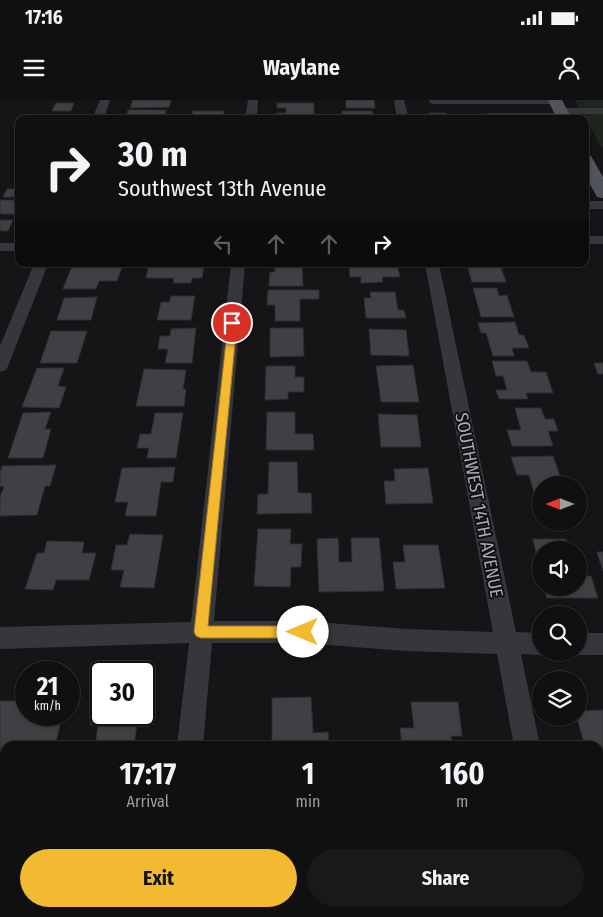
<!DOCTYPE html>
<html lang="en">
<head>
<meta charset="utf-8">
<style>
	:root { --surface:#101011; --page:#19191a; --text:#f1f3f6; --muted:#9c9d9f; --line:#303031; --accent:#f3b931 }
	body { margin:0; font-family:"Fira Sans Condensed",sans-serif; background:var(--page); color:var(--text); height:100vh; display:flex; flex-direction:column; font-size:19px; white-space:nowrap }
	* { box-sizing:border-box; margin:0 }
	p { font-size:16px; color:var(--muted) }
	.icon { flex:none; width:28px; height:28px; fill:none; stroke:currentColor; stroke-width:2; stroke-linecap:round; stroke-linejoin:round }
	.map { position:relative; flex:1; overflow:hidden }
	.panel { position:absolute; left:0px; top:641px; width:604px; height:176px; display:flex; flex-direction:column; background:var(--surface); border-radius:15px 15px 0 0; box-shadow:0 1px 4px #0004,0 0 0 1px var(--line) }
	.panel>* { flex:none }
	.top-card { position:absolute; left:15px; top:15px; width:574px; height:152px; border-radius:10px; box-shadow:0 1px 4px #0004,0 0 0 1px var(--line); background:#101011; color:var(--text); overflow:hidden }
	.needle { width:32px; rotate:270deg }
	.controls { position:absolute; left:532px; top:376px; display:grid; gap:10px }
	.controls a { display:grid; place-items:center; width:55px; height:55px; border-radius:50%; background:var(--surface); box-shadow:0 1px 4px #0004,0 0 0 1px var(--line); font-size:25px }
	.speed { position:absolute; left:15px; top:561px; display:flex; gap:10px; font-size:25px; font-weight:700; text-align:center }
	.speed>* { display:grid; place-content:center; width:65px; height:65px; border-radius:50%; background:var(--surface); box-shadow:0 1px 4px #0004,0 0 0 1px var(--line); line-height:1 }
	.speed small { font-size:12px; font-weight:400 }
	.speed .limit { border:2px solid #111; border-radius:8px; background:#fff; color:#111 }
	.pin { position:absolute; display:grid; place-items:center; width:42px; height:42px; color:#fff; margin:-21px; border:2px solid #fff; border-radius:50%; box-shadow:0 1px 5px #0007 }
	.me { position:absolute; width:55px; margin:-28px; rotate:270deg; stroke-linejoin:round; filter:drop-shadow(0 0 4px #0008) }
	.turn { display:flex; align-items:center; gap:18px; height:105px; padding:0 20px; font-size:22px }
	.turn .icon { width:65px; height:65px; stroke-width:2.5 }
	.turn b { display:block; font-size:35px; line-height:42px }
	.lanes { display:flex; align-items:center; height:48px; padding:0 20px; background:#0003; justify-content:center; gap:25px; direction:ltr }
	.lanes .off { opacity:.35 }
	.eta { display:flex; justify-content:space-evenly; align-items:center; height:85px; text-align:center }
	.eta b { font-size:30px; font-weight:700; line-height:35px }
	.primary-button { display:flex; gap:10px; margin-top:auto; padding:10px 20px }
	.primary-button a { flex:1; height:58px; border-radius:30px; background:var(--accent); color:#111; font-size:20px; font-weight:700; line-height:58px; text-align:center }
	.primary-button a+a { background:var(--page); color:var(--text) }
	.status { display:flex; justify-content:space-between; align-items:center; height:35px; padding:0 25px; background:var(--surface); direction:ltr }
	.status svg { height:14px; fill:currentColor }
	header { display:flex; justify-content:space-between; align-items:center; height:65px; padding:0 20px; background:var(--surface); font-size:22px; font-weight:700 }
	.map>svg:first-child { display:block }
	.green { fill:#1d251e }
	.building { fill:#3f4044; stroke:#2f2f33 }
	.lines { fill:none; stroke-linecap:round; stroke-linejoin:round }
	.minor { fill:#36373c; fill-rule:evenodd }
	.major { fill:#52545b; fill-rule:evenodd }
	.route { fill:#f3b931; stroke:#9e7820 }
	.labels { text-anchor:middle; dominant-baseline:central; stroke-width:4; stroke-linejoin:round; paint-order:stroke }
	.street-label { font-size:18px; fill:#a7abb7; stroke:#101012 }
</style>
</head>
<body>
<div class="status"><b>17:16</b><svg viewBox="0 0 49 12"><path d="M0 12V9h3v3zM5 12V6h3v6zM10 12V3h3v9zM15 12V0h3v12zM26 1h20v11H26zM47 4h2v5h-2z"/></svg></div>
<header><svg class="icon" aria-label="menu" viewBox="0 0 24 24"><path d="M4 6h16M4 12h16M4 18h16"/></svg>Waylane<svg class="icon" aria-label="person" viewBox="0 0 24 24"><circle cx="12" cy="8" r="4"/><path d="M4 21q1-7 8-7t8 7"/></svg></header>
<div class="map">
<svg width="603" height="817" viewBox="0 0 603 817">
	<rect width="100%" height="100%" fill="#151517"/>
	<!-- green -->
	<path class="green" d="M575,0H603V50Z"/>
	<!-- building -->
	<path class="building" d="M133,0H171L169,7L130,8Z
		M346,0H374L375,8H346Z
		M56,3H74L71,11H52Z
		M277,3H314V19H276L277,13H286V8H277Z
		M128,10H166L165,17H158V19L126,17Z
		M193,11H224L223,19H191Z
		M342,11H372L373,16H365L366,19H353L352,17H342Z
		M429,13H446L448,19H430Z
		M17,84H19V97H3L7,89H15Z
		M0,100H19V114H0Z
		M0,120H13L8,131H0Z
		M149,164H204L202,178H192L191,183H173L174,178H146Z
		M275,164H302L303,186H269L270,172H275Z
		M349,164H397L400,177H382L383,182L361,183V177H350Z
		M467,164H504L505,168H501L506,182H472Z
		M72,166L122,167L117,181H99L96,189H63Z
		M473,188H497L499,196L507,195L514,217H481Z
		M268,190H319V199H300V221H275V205H267Z
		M370,192H395L398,210H404L406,218H366L364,198H371Z
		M171,196H195L191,220H157L161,202H169Z
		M97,197L91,220H57L64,198Z
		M515,222L519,235H524L529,248H512L514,256H493L486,233H481L478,223Z
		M196,228L192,263H165L168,249H158L160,236H170L171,229Z
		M270,228H303L304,256L270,257Z
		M369,229L406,230L409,256L371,255Z
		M51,231H87L77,263H40Z
		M492,261H527L531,272H546L553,293H526L528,299H499L496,290H507L503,276H496Z
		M594,263H603V274H598Z
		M413,265L419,302H381L376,266Z
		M266,266H295V277H304V292H288V299L265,300Z
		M37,268H64L58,286L66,287L59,308L22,307Z
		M144,269L186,270L183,289H186L184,306H136Z
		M515,308H541L545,319H554L558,331H548L553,346H512L507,330H521Z
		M51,312L45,329H51L43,358H8L23,313Z
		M267,312H295V334H313L314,350H266Z
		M155,313H183L176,358H147L149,348H137L140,334H151Z
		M378,314L417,315L421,347H381Z
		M553,356L563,385H541V409H539L529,375H517L511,357Z
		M269,362H297L298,393H311L312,413L257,414L258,394H268Z
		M56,365L50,386H45L37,415L0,416V397L4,386L0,387V373L2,366Z
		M175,367L173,382H161L156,416H125L128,402H115L122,368Z
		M428,368L433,403L386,404L384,381H395L394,369Z
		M258,429H291L290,444H302L301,467H291L290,487L254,486Z
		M130,434L163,435L154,488L120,487L124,470H111L116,445H127Z
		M338,438L339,462H352L351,438H379L384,491L319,492L317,439Z
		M533,439H566L569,450H541V475Z
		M47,441L84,442L82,453H96L89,480H56L53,490L25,489L37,453H44Z
		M403,445H438L445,488L396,489L393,462H405Z
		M597,452H603V471Z
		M579,476H591L598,498H547L544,488H579Z
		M311,597L313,633L328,632L329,646H272V598Z
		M95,598H101V615H138L134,646H95L98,625H90Z
		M0,601H26V615H62L56,643L19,644L18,646H5V679H0Z
		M411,602H458L462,636H451L452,646H402L400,628H414Z
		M603,610V697H599V646H585L577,618H579V611Z
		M242,812H306V817H242Z
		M425,812H488V817H425Z"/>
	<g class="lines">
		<!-- minor -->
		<path class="minor" d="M100,0H110L104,19H92Z
			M248,0H258L257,19H245Z
			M394,0H404L409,19H397Z
			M429,0H560V1L555,4H434L430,3Z
			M560,8H603V14H568L569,16L566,19H485L482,16L488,13H556V9Z
			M585,78L603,79V84L585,86Z
			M585,101H603V109H585Z
			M585,136H603V144H585Z
			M0,143H19V151H0Z
			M34,164H48L8,266L6,270L0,272V246Z
			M231,164H245L214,521H303L406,529L493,532L425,164H439L516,532L541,533V552H547L541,555L521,554L540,646H514L497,554L406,551L303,543H212L203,646H177L189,543L0,549V527L191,522Z
			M579,533H603V555H579L573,552H579Z
			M161,812H189L190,817H160Z
			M548,812H577L578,817H548Z"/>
		<!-- major -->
		<path class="major" d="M548,0H562L572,19H557Z
			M585,54L591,56L603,77V98L597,97L585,75Z"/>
	</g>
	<!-- route -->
	<path class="route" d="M232,220L237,223L208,526H303L308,528L310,532L308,536L303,538H201L196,536L194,532L228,223Z"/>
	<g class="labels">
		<!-- street labels -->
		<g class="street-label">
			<text transform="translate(479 405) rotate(79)">SOUTHWEST 14TH AVENUE</text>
		</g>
	</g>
</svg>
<div class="controls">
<a><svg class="needle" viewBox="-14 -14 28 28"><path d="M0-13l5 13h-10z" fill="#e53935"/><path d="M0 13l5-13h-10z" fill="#9c9d9f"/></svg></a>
<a><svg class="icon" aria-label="sound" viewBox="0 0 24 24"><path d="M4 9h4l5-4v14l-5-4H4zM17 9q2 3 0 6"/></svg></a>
<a><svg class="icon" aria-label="search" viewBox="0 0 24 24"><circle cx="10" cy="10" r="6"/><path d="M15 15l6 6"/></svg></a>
<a><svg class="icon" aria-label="layers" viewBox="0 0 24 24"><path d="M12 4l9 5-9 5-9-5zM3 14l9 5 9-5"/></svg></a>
</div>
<div class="speed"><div>21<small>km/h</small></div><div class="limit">30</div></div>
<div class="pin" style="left:232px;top:223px;background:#d93025"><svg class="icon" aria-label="arrive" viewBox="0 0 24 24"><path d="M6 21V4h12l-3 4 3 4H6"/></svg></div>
<svg class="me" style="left:303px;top:532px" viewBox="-20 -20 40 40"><circle r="19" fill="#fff"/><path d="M0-13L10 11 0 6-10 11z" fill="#f3b931"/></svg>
<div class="top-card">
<div class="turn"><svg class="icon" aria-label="right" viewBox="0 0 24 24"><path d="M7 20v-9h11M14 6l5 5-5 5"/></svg><div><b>30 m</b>Southwest 13th Avenue</div></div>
<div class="lanes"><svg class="icon off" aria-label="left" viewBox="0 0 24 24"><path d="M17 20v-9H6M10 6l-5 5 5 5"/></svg><svg class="icon off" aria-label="ahead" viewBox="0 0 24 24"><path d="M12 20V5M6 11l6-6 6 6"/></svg><svg class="icon off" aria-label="ahead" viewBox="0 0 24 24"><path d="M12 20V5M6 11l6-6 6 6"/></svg><svg class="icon" aria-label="right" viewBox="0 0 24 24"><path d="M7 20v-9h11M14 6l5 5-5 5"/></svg></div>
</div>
<section class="panel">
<div class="eta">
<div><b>17:17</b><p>Arrival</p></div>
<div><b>1</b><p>min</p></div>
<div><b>160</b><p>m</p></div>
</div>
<div class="primary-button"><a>Exit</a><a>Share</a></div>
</section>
</div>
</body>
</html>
